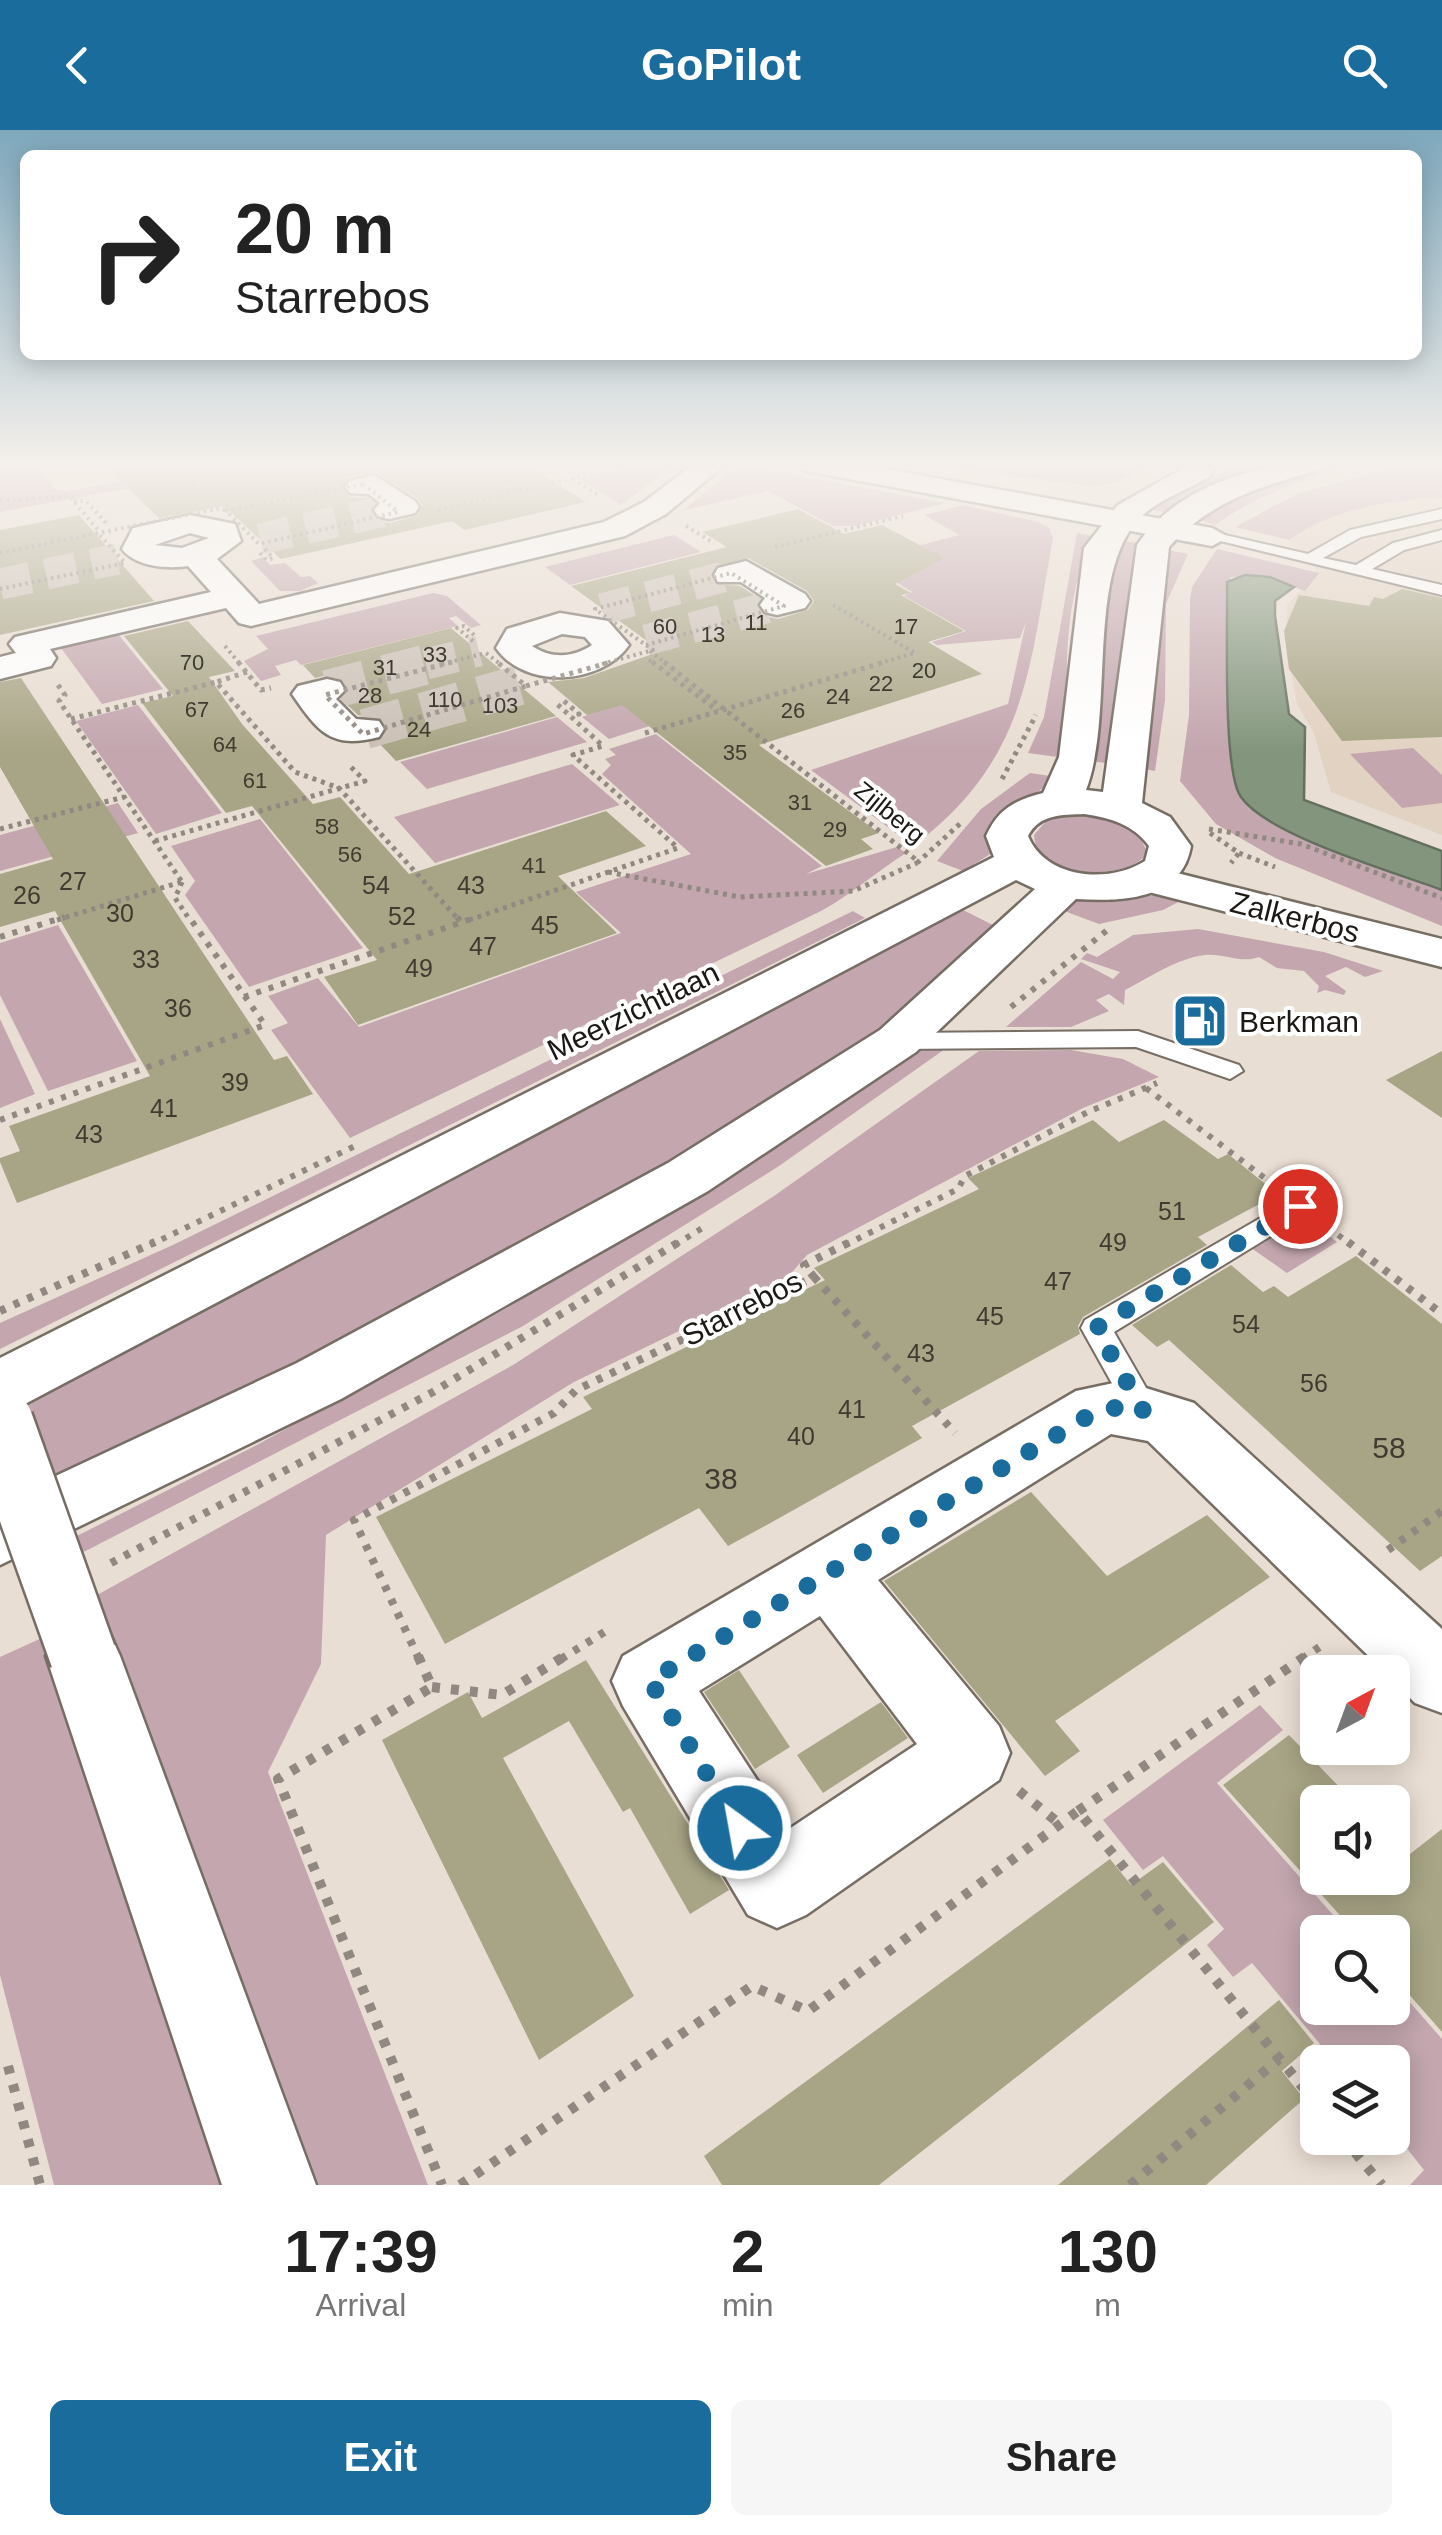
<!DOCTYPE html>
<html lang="en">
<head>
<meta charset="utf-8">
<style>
	:root { --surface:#fff; --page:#f6f6f6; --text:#222; --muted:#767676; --accent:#1a6c9d }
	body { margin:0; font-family:Helvetica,sans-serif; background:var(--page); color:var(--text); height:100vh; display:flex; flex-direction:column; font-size:38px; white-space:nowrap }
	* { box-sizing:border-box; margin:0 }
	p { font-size:32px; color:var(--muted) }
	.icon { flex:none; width:55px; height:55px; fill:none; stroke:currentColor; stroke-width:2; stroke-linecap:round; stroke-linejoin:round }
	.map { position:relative; height:2055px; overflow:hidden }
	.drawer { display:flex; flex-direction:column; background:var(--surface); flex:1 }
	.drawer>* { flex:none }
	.guide { position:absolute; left:20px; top:20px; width:1402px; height:210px; border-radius:15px; box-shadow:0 5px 25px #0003; background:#fff; color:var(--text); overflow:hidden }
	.needle { width:65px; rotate:41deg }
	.tools { position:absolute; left:1300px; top:1525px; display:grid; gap:20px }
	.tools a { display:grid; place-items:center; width:110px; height:110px; border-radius:15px; background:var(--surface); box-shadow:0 5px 25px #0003; font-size:50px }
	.pin { position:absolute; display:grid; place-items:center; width:85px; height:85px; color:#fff; margin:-42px; border:5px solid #fff; border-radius:50%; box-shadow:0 2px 10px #0007 }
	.me { position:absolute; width:110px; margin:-55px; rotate:328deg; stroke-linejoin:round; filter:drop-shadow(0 0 8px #0008) }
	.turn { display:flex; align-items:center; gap:35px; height:210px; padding:0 50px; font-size:45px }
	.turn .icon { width:130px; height:130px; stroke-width:2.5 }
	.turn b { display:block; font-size:70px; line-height:85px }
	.eta { display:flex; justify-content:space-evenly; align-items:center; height:170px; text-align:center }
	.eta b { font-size:60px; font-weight:700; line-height:70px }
	.cta { display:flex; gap:20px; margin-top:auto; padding:20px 50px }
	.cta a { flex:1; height:115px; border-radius:15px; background:var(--accent); color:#fff; font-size:40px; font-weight:700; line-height:115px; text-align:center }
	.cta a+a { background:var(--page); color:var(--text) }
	header { display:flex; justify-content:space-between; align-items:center; height:130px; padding:0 50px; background:var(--accent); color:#fff; font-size:45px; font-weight:700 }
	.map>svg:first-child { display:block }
	.built { fill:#e2d2c2 }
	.green { fill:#c3a6ae }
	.water { fill:#83967d; stroke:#64705e; stroke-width:2.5 }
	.building { fill:#a8a586; fill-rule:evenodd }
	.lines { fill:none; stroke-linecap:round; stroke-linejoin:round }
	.street-tunnel-far1 { stroke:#cac0b6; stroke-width:31; stroke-dasharray:31 16; stroke-linecap:butt }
	.street-tunnel { stroke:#cac0b6; stroke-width:40; stroke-dasharray:40 20; stroke-linecap:butt }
	.lane-casing { stroke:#766d64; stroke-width:4 }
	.street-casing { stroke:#766d64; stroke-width:5 }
	.secondary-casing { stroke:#766d64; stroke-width:5 }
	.path-far4 { stroke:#918981; stroke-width:4; stroke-dasharray:2.5 4; stroke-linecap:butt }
	.path-far3 { stroke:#918981; stroke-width:5; stroke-dasharray:4 5; stroke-linecap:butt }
	.path-far2 { stroke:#918981; stroke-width:6; stroke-dasharray:5 8; stroke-linecap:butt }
	.path-far1 { stroke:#918981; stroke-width:8; stroke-dasharray:6 9; stroke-linecap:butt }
	.path { stroke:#918981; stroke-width:10; stroke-dasharray:8 11; stroke-linecap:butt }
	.lane { fill:#fff; fill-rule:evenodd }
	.street { fill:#fff; fill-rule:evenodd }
	.secondary { fill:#fff; fill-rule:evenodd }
	.street-bridge-casing { stroke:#766d64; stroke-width:71; stroke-linecap:butt }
	.path-bridge-far1 { stroke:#918981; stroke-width:4; stroke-dasharray:2.5 4; stroke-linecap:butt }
	.path-bridge { stroke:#918981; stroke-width:5; stroke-dasharray:4 5; stroke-linecap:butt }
	.street-bridge { stroke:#fff; stroke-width:66 }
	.route { stroke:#1a6c9d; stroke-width:18; stroke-dasharray:0 32.4 }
	.labels { text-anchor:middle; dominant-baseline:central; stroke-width:8; stroke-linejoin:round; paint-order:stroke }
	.far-number-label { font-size:22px; fill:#3f3b30 }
	.far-street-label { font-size:25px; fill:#1c1814; stroke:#fff }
	.number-label { font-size:25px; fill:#3f3b30 }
	.street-label { font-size:30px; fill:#1c1814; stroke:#fff }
	.poi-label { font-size:30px; fill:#1c1814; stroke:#fff; text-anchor:start }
	.near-number-label { font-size:30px; fill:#3f3b30 }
</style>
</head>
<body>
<header><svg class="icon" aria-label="back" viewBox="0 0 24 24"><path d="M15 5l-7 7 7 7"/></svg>GoPilot<svg class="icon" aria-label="search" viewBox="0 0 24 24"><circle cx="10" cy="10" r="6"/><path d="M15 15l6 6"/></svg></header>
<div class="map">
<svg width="1442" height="2055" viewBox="0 0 1442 2055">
	<rect width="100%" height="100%" fill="#e9ded3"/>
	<!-- built -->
	<path class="built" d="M1442,365V705L1331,662L1314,603L1297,574L1286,516L1287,475L1317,440L1288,412L1308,393L1364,374Z"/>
	<!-- green -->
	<path class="green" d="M0,333H33L55,359L65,361L173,343L179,349L0,382Z
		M653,333H700L686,344L666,341L621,375L581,349Z
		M902,333H1154L1118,352L1092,356Z
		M1241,333H1288L1232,349L1166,383L1149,379Z
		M1331,333H1356C1306,348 1258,364 1215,395L1191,387L1220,370Z
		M1407,333H1442V368C1388,370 1333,379 1289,410L1235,397L1297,364Z
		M738,335L946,373L855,396H833L768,361L684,380Z
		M963,375L1038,392L1049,398L1053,408C1030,532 1029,625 921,710L900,706L811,640L1008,574L1026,492L1020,508L937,515L932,512L966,501L904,466L912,462L896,452L805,446L959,405L924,385Z
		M1077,403L1093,406C1073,448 1066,503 1067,551C1068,579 1070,600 1065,628L1028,623L1044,587Z
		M674,405L701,422L570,455L545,437Z
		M1114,409L1142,414L1113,634L1090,631L1102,484Z
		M1163,419L1188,424L1166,474L1165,570L1155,641L1139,638Z
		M1217,419L1319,443L1305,461L1270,447H1230L1241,668C1298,715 1374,734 1442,760V796L1275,728L1216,694L1180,651L1189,585L1190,470L1192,457Z
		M263,427L270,435L285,433L301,447L310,446L318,453L300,461H280L251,431Z
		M433,463L447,466L481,495L471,498L456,486L449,488L458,496L301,535L296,530L275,536L281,545L261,551L244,531L268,519L256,506Z
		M113,498L163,559L102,574L56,511Z
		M676,553L687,584L609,609L582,587Z
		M138,575L222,683L156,704L76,591Z
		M557,587L587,612L427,659L400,632Z
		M656,604L822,736L806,744L897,717L906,723C876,742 852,764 821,781L350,1008L271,900L288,893L268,866L318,848L359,897L621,803L576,762L691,724L602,644L611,635L605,629L616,625L609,619Z
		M1413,618L1442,645V673L1402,678L1350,624Z
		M572,634L620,675L435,733L394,687Z
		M1030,643L1057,647L993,697L992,723L963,741L937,731L981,679Z
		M118,673L138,703L0,741V705Z
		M1071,684L1102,686L1139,704L1146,720L1143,728C1118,751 1036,749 1034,705L1046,691Z
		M260,689L363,818L249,857L185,765L195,751L171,716Z
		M1145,765L1184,769L1163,780L1099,794L1059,779L1083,769Z
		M963,780L1003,800L903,886L624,1067L468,1154L0,1371V1271L867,825Z
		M853,781L865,788L0,1219V1193L175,1114Z
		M58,795L137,931L48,961L0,865V813Z
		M1198,799L1324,822L1383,841L1365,847L1346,837L1325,846L1346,861L1344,865L1325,860L1317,863L1319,856L1304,841L1277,838L1259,827C1242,834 1224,823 1205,825C1178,828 1150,847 1125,860L1124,875L1109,864L1096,870L1109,881L1071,897H1006L1081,832L1113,849L1120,842L1081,829L1087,823L1097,827L1133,805Z
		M0,889L35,964L0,978Z
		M945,919L779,1036L523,1196L70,1429L63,1413L253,1317L509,1177L725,1046L908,922Z
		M1071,920L1123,929L1159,947L1083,978L807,1125L786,1149L574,1252L326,1405L321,1534L268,1642L428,2055H299L88,1470L513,1235L774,1066L979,921Z
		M1301,1083L1337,1112L1287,1143L1247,1115Z
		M44,1507L240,2055H54L0,1845V1527Z
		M1260,1575L1283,1600L1217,1653L1348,1802H1318V1878H1392L1393,1853L1442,1909V2055H1410L1424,2040L1393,2001L1392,1932H1318L1317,1950L1303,1931L1320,1914L1252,1833L1233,1847L1207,1815L1224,1799L1163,1726L1143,1740L1103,1690Z"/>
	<!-- water -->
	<path class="water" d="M1245,445L1270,447L1294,457L1275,471V486L1289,584L1305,597L1304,670L1442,721V760C1394,742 1268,706 1241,667C1222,641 1228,492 1227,452Z"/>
	<!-- building -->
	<path class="building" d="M101,333H524L586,372L464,400L452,391L281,429L224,376L159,388ZM376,342L418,369L422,375L418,385L390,393L377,390L370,380L375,373L368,368L350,367L342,359L349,347Z
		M798,379L844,404L882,395L944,428L895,454L911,463L901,465L964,501L928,512L982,544L759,615L879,703L861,709L873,719L826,736L622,575L587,585L548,552L584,548L661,521L571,456L727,417L702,402ZM748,428L807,461L814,471L808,480L778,489L764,486L756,475L760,469L740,456L715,454L711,447L715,436Z
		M79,385L154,471L0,505V400Z
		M1402,459L1442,468V607L1342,611L1289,539L1284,501L1299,465L1369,476L1374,467L1383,469Z
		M188,491L235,541L209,547L242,594L313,674L340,667L409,744L606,681L646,716L558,746L617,803L358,895L324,847L377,830L252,676L226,683L142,573L173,566L124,506Z
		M451,498L556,586L396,631L377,611L387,601L382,589L358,585L341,569L349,560L343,550L328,545L315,548L303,535Z
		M21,548L274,930L287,926L313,964L17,1073L0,1032V1028L20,1021L9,996L150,946L55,781L0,797V744L53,729L0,637V552Z
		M1442,921V988L1386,950Z
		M1093,990L1119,1012L1164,990L1218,1029L1228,1024L1278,1064L1198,1107L1207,1115L1083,1187L1078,1196L1080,1204L912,1296L922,1308L765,1396L728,1416L699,1378L445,1514L376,1387L592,1279L583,1267L825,1150L814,1138L979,1059L968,1048Z
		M1356,1126L1442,1194V1426L1420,1441L1169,1210L1157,1217L1132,1195L1231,1135L1263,1162L1274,1156L1288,1167Z
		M1031,1362L1107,1446L1207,1385L1270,1447L1055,1591L1080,1621L1045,1646L884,1451Z
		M586,1530L729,1760L690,1784L630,1678L623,1682L569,1591L503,1628L634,1866L539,1930L382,1610L468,1562L482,1588Z
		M739,1540L790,1617L755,1639L704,1562Z
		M881,1572L908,1608L823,1663L797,1625Z
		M1289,1605L1354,1672H1318V1748H1392V1738L1442,1699V1902L1392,1845V1802H1355L1223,1655Z
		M1110,1729L1131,1755L1163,1732L1214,1792L879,2055H722L704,2026Z
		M1279,1870L1314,1913L1282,1941L1304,1969L1206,2055H1058Z"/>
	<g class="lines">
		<!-- street-tunnel-far1 -->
		<path class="street-tunnel-far1" d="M260,409L389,380
			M0,454L117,429
			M602,479L730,445
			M646,510L777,475
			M426,534L479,521"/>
		<!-- street-tunnel -->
		<path class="street-tunnel" d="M327,560L436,532
			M365,599L520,555"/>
		<!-- lane casing -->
		<g class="lane-casing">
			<path id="lane" d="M1442,379V389L1361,407L1323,428L1356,435L1393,413L1442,400V410L1404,420L1372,439L1442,455V465L1204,407L1212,402L1308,424L1350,400Z
				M1138,901L1239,935L1243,941L1230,949L1136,917L898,919L885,911L898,903Z
				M1300,1065L1310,1068L1314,1075L1310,1082L1114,1202L1160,1282L1155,1291L1144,1295L1133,1291L1081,1198L1085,1190Z"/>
		</g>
		<!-- street casing -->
		<g class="street-casing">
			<path id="street" d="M695,333H727L666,384L625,406L251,496L239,493L226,478L50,519L56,528L51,536L0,549V527L16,523L9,514L15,507L211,462L188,436C167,439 136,437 122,419L133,398L190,385L235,394L241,411L217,429L259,474L604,392L644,372ZM190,403L209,408L182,418L155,415Z
				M792,333H852L1212,398L1228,407L1212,416L806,341Z
				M374,345L415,371L419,377L415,383L389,389L378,386L374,380L380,373L369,364L350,363L345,357L350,351Z
				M746,431L805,464L810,471L805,478L777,485L765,482L760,475L765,468L741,452H718L714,445L718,438Z
				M560,483L608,491L629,515C601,555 525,560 496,518L507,499ZM562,504L585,507L592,515C572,528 552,529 532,516Z
				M327,549L340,552L345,560L336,569L356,589L379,591L384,599L379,607C331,619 319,603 292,564L298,556Z
				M1149,736L1442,809V837L1133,758L1127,749L1133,740Z
				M1123,1251L1194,1273L1442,1499V1583L1415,1573L1392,1550V1542H1385L1148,1311L1111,1304L878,1450L999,1596L1010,1623L999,1650L806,1785L777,1798L748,1785L623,1576L612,1551L623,1526L1076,1261ZM820,1486L917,1614L789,1699L699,1561Z
				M83,1492L109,1502L120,1526L316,2055H222L46,1526L57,1502Z"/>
		</g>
		<!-- secondary casing -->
		<g class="secondary-casing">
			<path id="secondary" d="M1201,333L1213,341L1209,347C1187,360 1153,372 1137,391C1086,449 1115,585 1086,660L1103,662L1137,415C1178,355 1258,332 1326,333L1322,339C1265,355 1209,371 1169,417L1142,673L1170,687L1191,716C1182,770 1122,772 1076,769L916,922L708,1061L341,1269L0,1435V1372L297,1233L668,1033L880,900L1035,759L1016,750L23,1275L0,1282V1228L994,727L986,706C998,679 1015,670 1043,663L1059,627L1084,418L1118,375L1189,335ZM1084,684C1110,688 1133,694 1149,716L1145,731C1109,754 1046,749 1028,706C1039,684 1062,685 1084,684Z"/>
		</g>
		<!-- path-far4 -->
		<path class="path-far4" d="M169,333L197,360
			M480,333L521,360
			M174,336L192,333
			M1350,338L1368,333
			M573,349L600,366
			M0,371L69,366L99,401
			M74,371H86L106,393
			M438,380L638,333
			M686,396L714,413
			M775,417L903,386
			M260,423L267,430L273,428L262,416
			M833,475L915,523L876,534
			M474,505L464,496L457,498L474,512
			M225,516L240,534
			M650,521L667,534
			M649,530L655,534"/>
		<!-- path-far3 -->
		<path class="path-far3" d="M238,532L261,560L271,558
			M652,532L718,581
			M664,532L919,732
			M247,542L216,552L295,642L339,658L459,790
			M58,555L65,565L59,571L182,752
			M564,571L579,584L572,586
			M71,589L216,552
			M645,603L885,532
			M1002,649L1036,585
			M0,699L124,667
			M1209,699L1301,714L1442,768
			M1210,703L1239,723L1231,733
			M155,711L365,651L351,637
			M1239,723L1275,737
			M917,733L963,691
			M608,742L740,767L853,761L917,733
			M182,752L175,768L190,790
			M57,790L181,752
			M469,790L678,718L573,625L603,616L556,573"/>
		<!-- path-far2 -->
		<path class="path-far2" d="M457,787L463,794
			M0,807L65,787
			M244,867L477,787
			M1011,877L1110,798
			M1146,958L1270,1052
			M0,990L265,895L189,787
			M1328,1097L1351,1115
			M150,1115L357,1015
			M675,1115L704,1097
			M845,1115L958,1059L965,1046L1088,982L1157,953"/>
		<!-- path-far1 -->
		<path class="path-far1" d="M1348,1112L1442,1184
			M814,1147L955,1303
			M0,1181L155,1112
			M1388,1420L1442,1381
			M111,1433L433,1262L679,1112
			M419,1529L354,1390L554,1283L576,1260L814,1147L804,1135L850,1112
			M561,1529L606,1501L610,1506
			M1302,1529L1321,1516"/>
		<!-- path -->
		<path class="path" d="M418,1526L432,1557L278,1649L442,2055
			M432,1557L502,1565L565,1526
			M1019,1661L1061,1695
			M1078,1681L1306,1526
			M8,1936L40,2055
			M1343,2008L1382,2055
			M460,2055L752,1856L808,1881L1078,1681L1318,1976
			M1130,2055L1279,1929"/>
		<!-- lane -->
		<use href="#lane" class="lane"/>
		<!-- street -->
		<use href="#street" class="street"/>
		<!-- secondary -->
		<use href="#secondary" class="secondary"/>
		<!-- street-bridge casing -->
		<g class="street-bridge-casing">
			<path id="street-bridge" d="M0,1293L83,1526"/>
		</g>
		<!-- path-bridge-far1 -->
		<path class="path-bridge-far1" d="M363,354L398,382L259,414L226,381Z
			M0,423L221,378L226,381
			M0,459L125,433L98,403
			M442,534L486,523L500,534
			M602,534L653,520L595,479L731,443L784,476L646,515"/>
		<!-- path-bridge -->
		<path class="path-bridge" d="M452,532L325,565L363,604L526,556L497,532
			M526,556L611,532"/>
		<!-- street-bridge -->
		<use href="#street-bridge" class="street-bridge"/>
	</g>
	<!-- sky -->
	<linearGradient id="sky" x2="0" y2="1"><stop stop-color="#7fa8bd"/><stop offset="0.54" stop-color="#f5f0eb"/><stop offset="1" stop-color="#f5f0eb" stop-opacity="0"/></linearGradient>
	<rect width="1442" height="621" fill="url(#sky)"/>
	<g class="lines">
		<!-- route -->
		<path class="route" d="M740,1698L650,1551L1098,1280L1123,1277L1144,1282L1096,1198L1300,1076"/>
	</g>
	<!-- icons -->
	<defs>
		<g id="fuel-square" transform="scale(2.875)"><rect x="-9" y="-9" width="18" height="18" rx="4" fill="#1a6c9d" stroke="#fff"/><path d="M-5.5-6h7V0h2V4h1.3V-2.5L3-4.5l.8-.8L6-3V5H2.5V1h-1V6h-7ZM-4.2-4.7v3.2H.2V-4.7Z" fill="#fff"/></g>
	</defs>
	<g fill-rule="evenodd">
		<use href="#fuel-square" x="1200" y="891"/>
	</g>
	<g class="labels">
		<!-- far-number labels -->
		<g class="far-number-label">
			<text x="756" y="492">11</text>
			<text x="665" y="496">60</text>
			<text x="906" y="496">17</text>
			<text x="713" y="504">13</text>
			<text x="435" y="524">33</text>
			<text x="192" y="532">70</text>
			<text x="385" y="537">31</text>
			<text x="924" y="540">20</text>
			<text x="881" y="553">22</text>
			<text x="370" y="565">28</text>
			<text x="838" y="566">24</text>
			<text x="445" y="569">110</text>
			<text x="500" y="575">103</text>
			<text x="197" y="579">67</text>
			<text x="793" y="580">26</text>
			<text x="419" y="599">24</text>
			<text x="225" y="614">64</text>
			<text x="735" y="622">35</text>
			<text x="255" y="650">61</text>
			<text x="800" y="672">31</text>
			<text x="327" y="696">58</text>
			<text x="835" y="699">29</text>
			<text x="350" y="724">56</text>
			<text x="534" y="735">41</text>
		</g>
		<!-- far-street labels -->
		<g class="far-street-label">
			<text transform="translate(890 682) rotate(39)">Zijlberg</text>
		</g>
		<!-- number labels -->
		<g class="number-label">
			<text x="73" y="751">27</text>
			<text x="376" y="755">54</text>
			<text x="471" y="755">43</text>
			<text x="27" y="765">26</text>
			<text x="120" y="783">30</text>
			<text x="402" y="786">52</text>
			<text x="545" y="795">45</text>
			<text x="483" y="816">47</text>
			<text x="146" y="829">33</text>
			<text x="419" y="838">49</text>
			<text x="178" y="878">36</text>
			<text x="235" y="952">39</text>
			<text x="164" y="978">41</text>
			<text x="89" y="1004">43</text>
			<text x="1172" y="1081">51</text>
			<text x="1113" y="1112">49</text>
			<text x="1058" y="1151">47</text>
			<text x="990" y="1186">45</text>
			<text x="1246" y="1194">54</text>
			<text x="921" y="1223">43</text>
			<text x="1314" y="1253">56</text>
			<text x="852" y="1279">41</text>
			<text x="801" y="1306">40</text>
		</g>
		<!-- street labels -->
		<g class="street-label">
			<text transform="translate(1295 787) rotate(14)">Zalkerbos</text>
			<text transform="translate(633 881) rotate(-26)">Meerzichtlaan</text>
			<text transform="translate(742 1178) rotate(-27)">Starrebos</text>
		</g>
		<!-- poi labels -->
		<g class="poi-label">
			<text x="1239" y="891">Berkman</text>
		</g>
		<!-- near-number labels -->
		<g class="near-number-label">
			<text x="1389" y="1317">58</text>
			<text x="721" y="1348">38</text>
		</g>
	</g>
</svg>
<div class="tools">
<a><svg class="needle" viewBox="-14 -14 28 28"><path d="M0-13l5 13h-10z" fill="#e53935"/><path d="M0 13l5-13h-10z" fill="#767676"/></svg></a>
<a><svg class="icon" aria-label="sound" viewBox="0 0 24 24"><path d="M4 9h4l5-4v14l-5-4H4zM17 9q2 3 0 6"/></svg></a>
<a><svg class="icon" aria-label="search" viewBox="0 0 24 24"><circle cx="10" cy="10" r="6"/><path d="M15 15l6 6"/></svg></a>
<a><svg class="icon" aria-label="layers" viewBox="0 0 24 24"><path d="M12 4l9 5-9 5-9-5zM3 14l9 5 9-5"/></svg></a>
</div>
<div class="pin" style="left:1300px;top:1076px;background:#d93025"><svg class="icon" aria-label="arrive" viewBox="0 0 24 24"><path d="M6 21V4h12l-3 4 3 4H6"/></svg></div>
<svg class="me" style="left:740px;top:1698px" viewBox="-20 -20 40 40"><circle r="17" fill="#1a6c9d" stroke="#fff" stroke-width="3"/><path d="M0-11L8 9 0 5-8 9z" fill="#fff"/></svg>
<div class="guide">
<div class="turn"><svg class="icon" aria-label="right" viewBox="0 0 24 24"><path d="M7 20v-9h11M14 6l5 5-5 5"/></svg><div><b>20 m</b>Starrebos</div></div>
</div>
</div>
<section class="drawer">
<div class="eta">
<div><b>17:39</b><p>Arrival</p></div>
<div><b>2</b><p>min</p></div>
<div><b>130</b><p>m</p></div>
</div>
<div class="cta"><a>Exit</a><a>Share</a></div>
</section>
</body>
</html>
